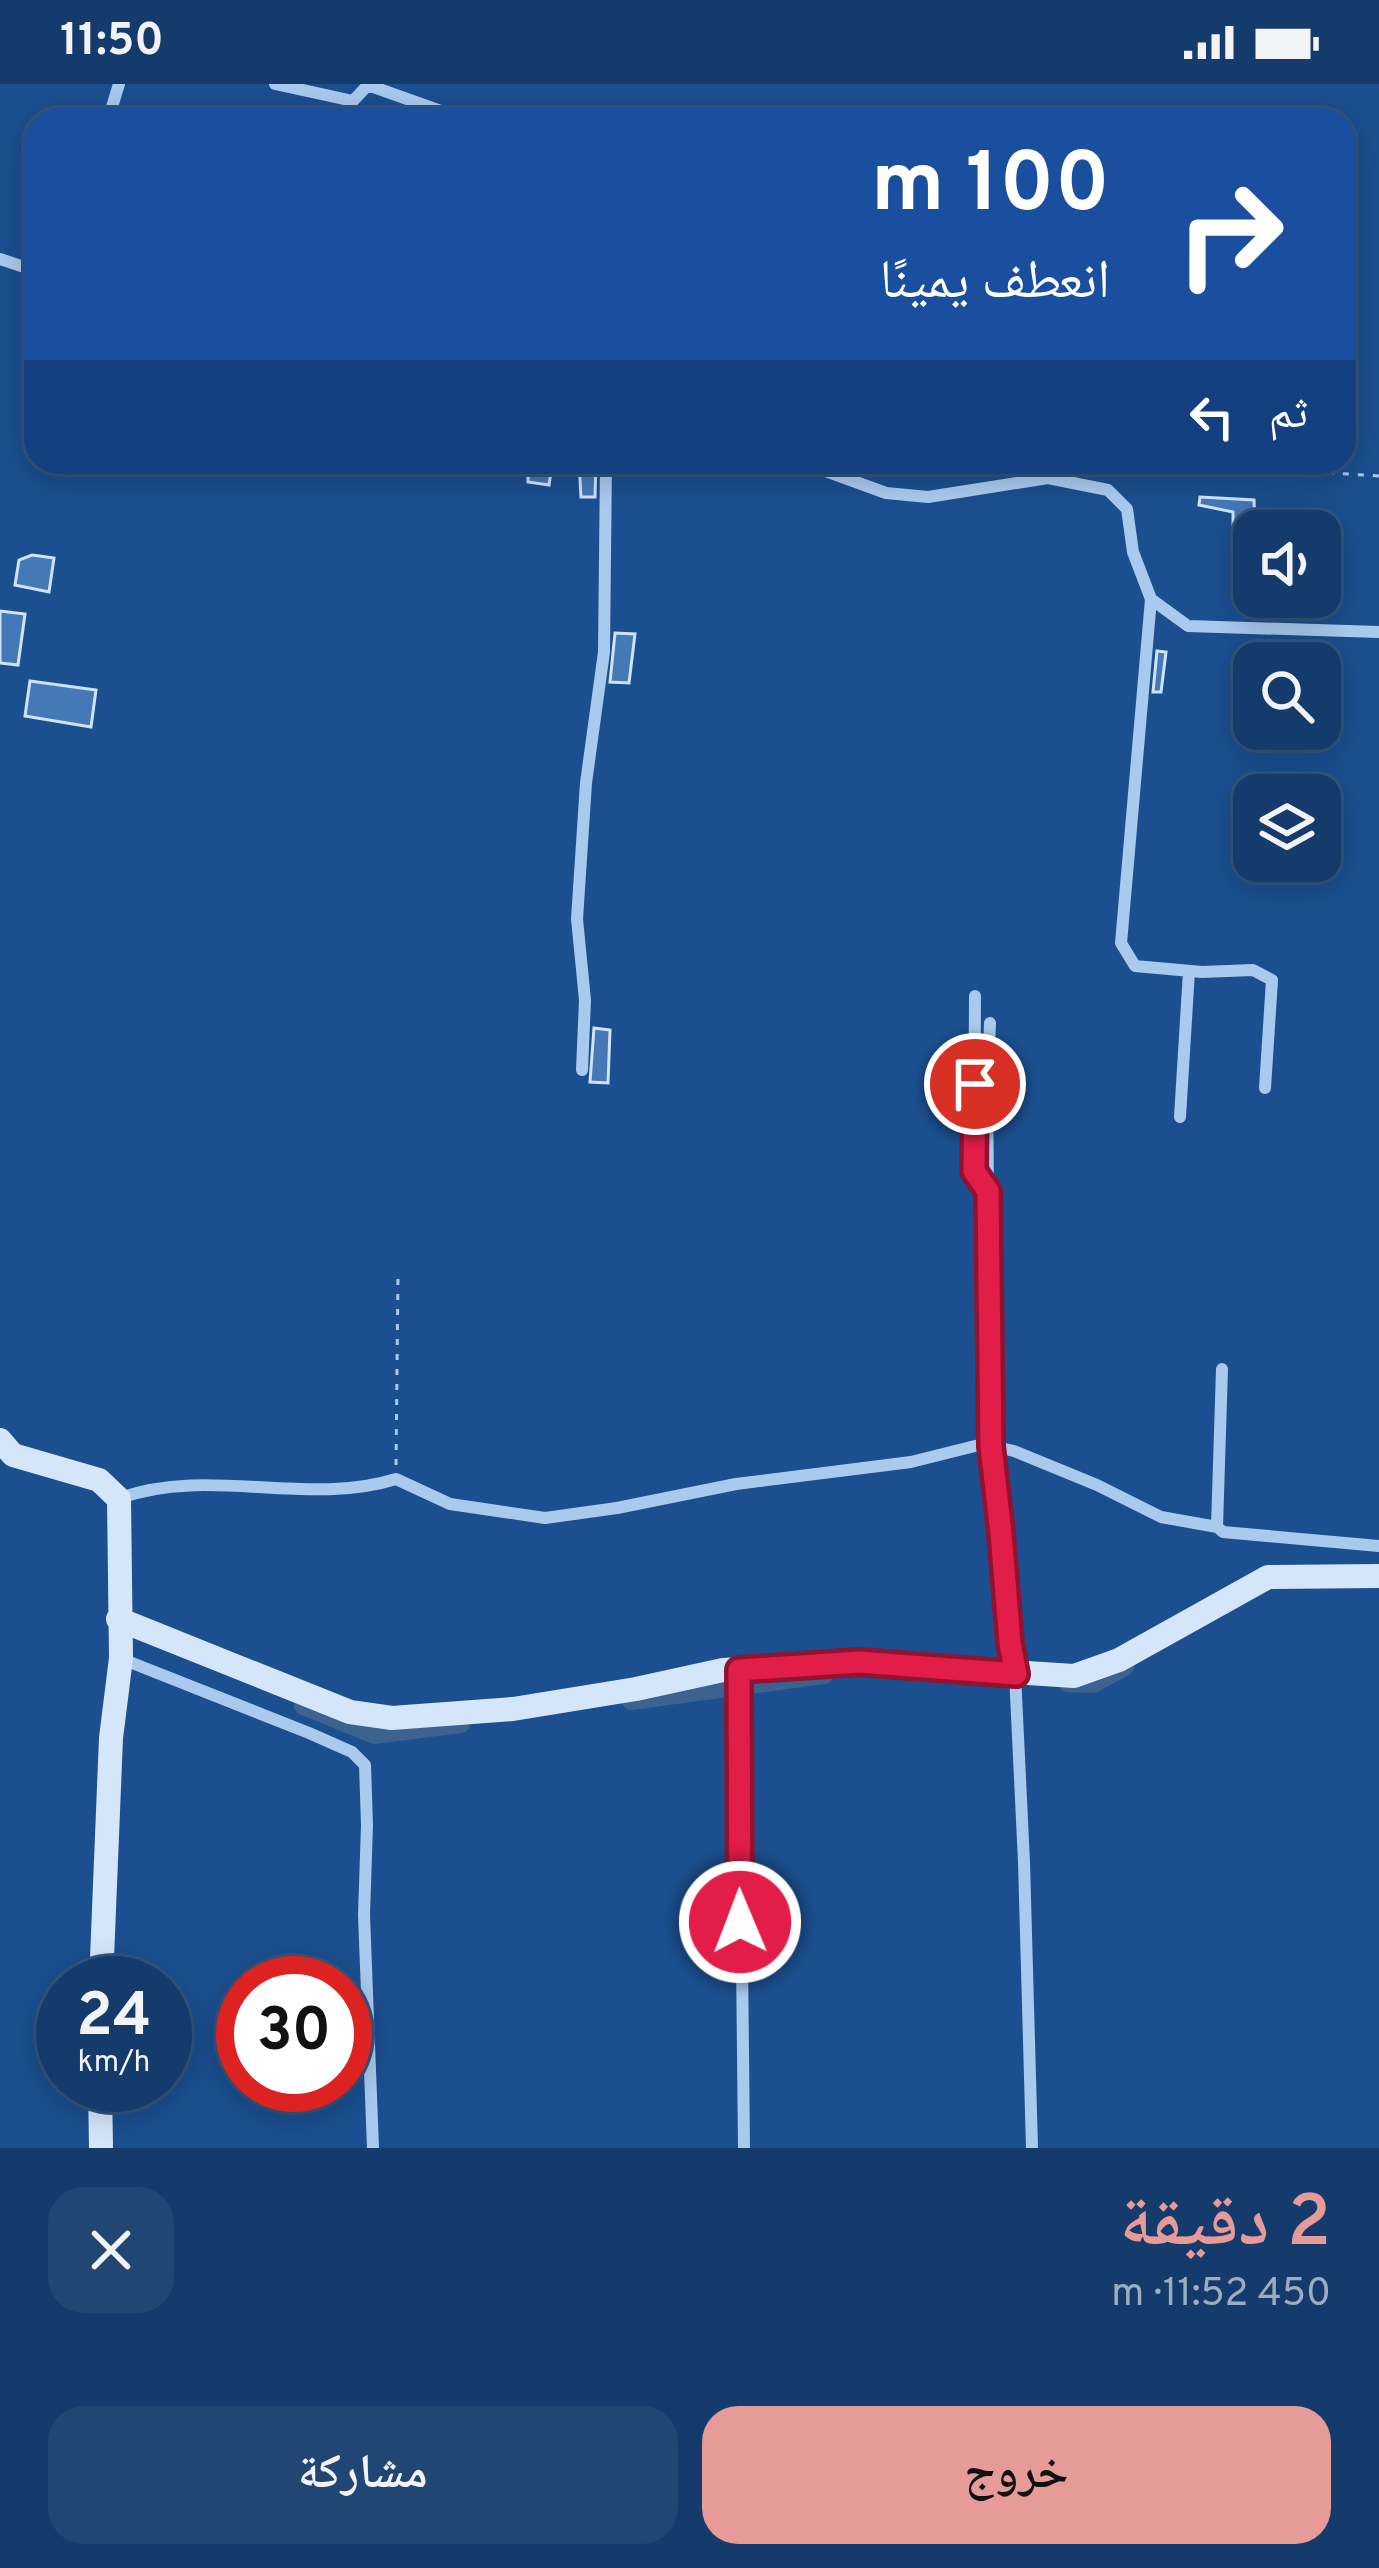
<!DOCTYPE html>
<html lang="ar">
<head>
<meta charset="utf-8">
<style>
	:root { --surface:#143b6b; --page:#214673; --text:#f1f3f6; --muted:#9dadc1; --line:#33557e; --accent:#e69b98 }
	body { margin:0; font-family:Overpass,"Noto Naskh Arabic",sans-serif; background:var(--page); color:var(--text); direction:rtl; height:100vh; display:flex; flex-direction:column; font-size:45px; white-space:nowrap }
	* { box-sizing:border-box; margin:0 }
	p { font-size:39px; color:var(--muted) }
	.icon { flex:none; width:66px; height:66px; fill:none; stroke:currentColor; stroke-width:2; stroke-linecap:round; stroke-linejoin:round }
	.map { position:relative; height:2064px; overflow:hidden; direction:ltr }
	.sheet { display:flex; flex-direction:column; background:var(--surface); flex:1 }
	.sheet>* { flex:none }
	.banner { position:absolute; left:24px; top:24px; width:1332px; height:366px; border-radius:36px; box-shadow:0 6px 30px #0003,0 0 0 3px var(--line); direction:rtl; background:#1a4fa0; color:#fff; overflow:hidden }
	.buttons { position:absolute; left:1233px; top:426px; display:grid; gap:24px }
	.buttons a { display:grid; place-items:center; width:108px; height:108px; border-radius:24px; background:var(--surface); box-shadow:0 6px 30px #0003,0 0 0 3px var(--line); font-size:60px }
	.speed { position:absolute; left:36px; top:1872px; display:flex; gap:24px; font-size:60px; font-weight:700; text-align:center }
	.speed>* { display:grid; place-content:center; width:156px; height:156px; border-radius:50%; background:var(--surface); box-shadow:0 6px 30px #0003,0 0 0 3px var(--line); line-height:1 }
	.speed small { font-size:30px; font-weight:400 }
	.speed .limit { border:18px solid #d22; background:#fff; color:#111 }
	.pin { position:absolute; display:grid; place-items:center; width:102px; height:102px; color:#fff; margin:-51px; border:6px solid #fff; border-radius:50%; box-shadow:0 3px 12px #0007 }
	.me { position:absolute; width:132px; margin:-66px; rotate:359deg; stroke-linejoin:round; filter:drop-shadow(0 0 9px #0008) }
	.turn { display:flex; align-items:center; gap:42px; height:252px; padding:0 48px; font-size:54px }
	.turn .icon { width:156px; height:156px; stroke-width:2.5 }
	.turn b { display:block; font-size:84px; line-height:102px }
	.then { display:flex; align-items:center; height:114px; padding:0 48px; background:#0003; gap:24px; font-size:45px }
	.round { display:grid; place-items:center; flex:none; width:126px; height:126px; border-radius:36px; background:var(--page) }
	.summary { display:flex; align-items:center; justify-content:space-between; height:204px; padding:0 48px }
	h1 { font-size:72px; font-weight:600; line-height:90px; color:var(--accent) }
	.button { display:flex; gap:24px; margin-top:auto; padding:24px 48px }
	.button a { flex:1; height:138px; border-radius:36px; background:var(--accent); color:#111; font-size:48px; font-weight:600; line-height:138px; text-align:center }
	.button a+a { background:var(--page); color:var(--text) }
	.status { display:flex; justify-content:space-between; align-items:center; height:84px; padding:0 60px; background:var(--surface); direction:ltr }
	.status svg { height:33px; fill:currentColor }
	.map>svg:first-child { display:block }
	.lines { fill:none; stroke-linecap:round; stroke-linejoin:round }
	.canal { stroke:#3c6290; stroke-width:18 }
	.building { fill:#4478b7; stroke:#cfe3fa; stroke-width:3 }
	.path { stroke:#a9c9ee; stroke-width:3; stroke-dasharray:6 9; stroke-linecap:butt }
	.street { stroke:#a9c9ee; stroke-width:12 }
	.secondary { stroke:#d6e6fa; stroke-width:24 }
	.route-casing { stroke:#92132f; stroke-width:30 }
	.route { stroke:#e11d48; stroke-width:21 }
</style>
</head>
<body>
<div class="status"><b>11:50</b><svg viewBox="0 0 49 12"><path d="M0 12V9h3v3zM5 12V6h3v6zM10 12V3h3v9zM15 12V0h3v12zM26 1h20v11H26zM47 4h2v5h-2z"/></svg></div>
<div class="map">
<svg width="1379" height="2064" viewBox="0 0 1379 2064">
	<rect width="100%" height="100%" fill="#1b4f8f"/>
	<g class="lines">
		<!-- canal -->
		<path class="canal" d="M1067,1599L1093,1600L1125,1583
			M631,1617L824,1591
			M303,1622L374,1651L461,1640"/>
	</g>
	<!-- building -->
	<path class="building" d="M579,378H596L595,413H581Z
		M528,385L551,387L549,401L528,398Z
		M1200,413L1254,416L1255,440H1233V428L1199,421Z
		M32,471L54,474L49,508L15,501L19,476Z
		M0,527L25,530L18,581L0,579Z
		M615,549L635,550L629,599L610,598Z
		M1157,567L1166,568L1161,608H1153Z
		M30,597L96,606L91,643L25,632Z
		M594,944L610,946L608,999L590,998Z"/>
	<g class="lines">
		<!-- path -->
		<path class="path" d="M1283,386L1379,392
			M396,1381L398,1189"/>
		<!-- street -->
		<path class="street" d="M275,0L353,17L368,1L466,36
			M108,36L119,0
			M0,175L36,187
			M801,378L886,409L928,413L1048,394L1108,406L1127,425L1133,468L1151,515L1188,542L1379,548
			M1151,515L1121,859L1135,882L1202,888L1253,886L1272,896L1265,1004
			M975,912L974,1087L988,1106
			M990,939L987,1014L991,1362L1001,1449L1009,1559L1015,1590L1024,1778L1032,2064
			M582,986L585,916L577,835L586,699L604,568L606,378
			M1180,1033L1189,887
			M1222,1285L1217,1443L1223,1448L1379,1462
			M120,1414C209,1382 307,1423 396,1395L450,1420L545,1434L617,1424L736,1400L911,1378L983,1360L1014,1367L1097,1401L1161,1433L1217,1443
			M122,1575L309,1649L352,1668L365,1681L367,1741L364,1831L373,2064
			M739,1586L744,2064"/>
		<!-- secondary -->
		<path class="secondary" d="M0,1356L13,1371L99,1396L119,1415L121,1574L111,1654L101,1899
			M118,1535L350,1628L392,1634L513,1625L636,1605L723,1586L859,1578L1074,1592L1119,1576L1268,1493L1379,1492
			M100,2001L101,2064"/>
	</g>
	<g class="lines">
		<!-- route casing -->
		<g class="route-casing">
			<path id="route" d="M740,1838L739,1586L859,1578L1016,1590L1010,1559L1001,1449L991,1362L988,1107L974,1087L975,1000"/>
		</g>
		<!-- route -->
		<use href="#route" class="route"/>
	</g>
</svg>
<div class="buttons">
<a><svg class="icon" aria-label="sound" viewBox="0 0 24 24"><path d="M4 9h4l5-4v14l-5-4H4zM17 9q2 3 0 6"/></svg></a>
<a><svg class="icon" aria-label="search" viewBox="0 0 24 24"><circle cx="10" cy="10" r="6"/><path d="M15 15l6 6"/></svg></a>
<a><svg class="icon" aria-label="layers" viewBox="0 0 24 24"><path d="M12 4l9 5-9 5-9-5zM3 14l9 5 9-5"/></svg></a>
</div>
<div class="speed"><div>24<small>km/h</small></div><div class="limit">30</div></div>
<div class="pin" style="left:975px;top:1000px;background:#d93025"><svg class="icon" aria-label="arrive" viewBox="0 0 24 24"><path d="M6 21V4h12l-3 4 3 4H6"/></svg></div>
<svg class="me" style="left:740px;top:1838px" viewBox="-20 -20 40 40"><circle r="17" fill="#e11d48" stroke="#fff" stroke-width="3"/><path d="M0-11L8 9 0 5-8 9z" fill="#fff"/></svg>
<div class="banner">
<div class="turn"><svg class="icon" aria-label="right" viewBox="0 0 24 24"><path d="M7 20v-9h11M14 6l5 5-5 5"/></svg><div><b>100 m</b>انعطف يمينًا</div></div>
<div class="then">ثم<svg class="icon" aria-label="left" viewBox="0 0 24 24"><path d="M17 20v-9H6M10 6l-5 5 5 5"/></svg></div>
</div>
</div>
<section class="sheet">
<div class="summary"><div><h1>2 دقيقة</h1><p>450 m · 11:52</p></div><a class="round"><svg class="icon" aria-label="close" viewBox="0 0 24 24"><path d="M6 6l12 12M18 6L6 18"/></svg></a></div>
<div class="button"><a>خروج</a><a>مشاركة</a></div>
</section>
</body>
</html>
